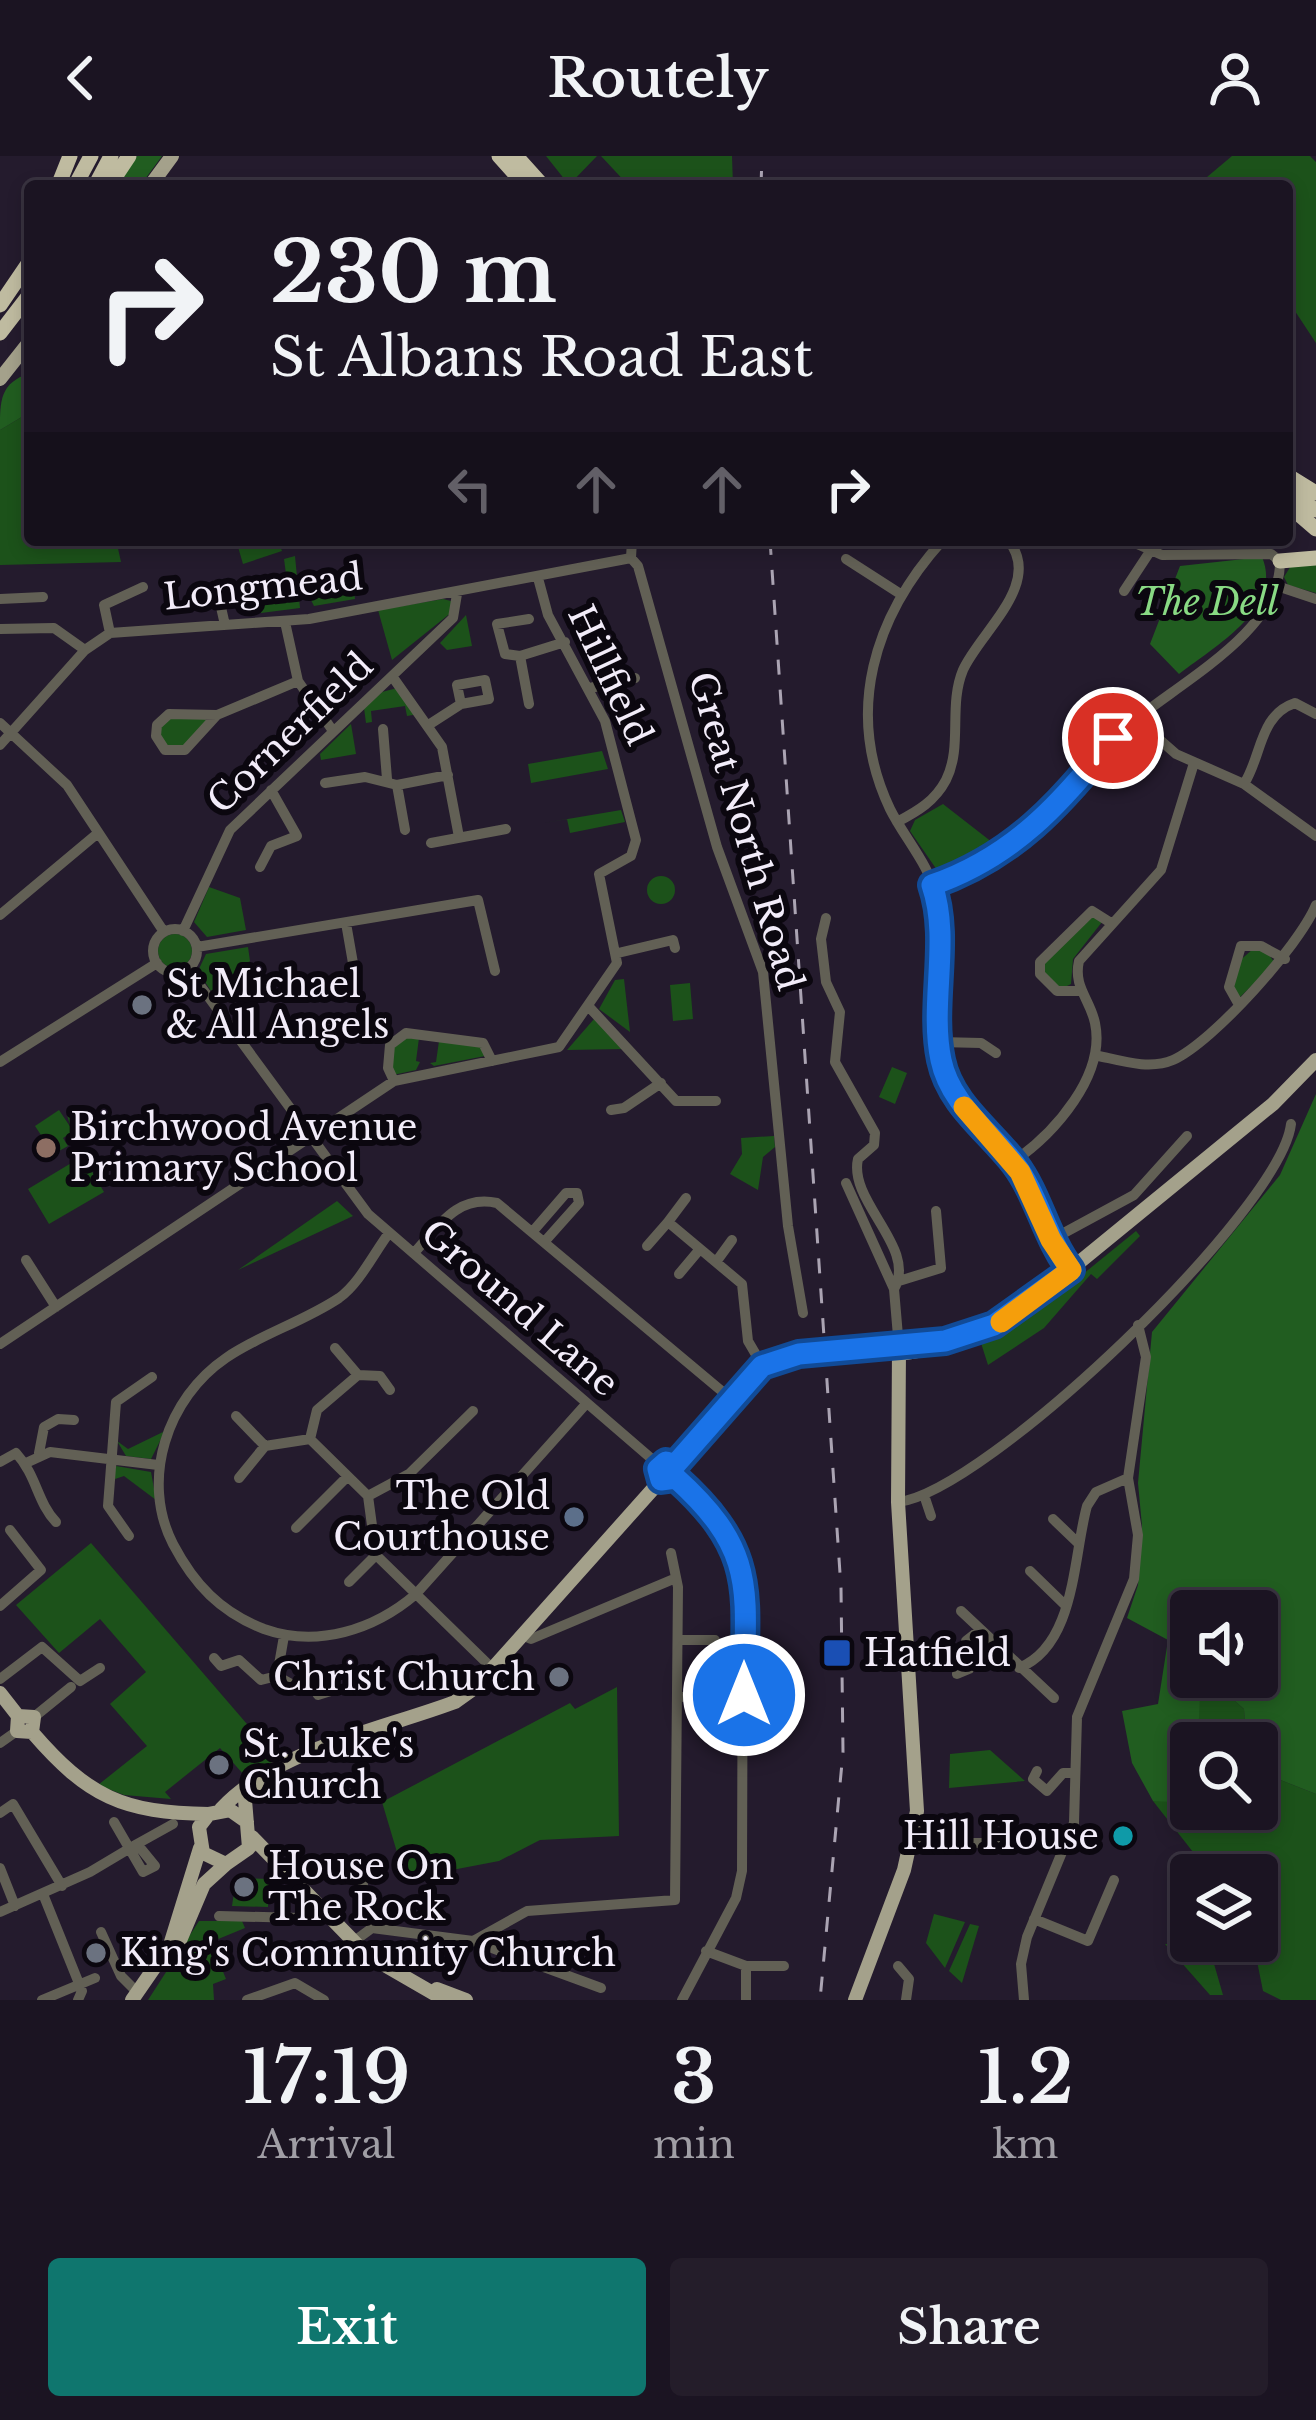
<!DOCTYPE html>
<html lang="en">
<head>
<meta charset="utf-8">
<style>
	:root { --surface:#1b1422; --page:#241d2a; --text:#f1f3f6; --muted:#a09ea5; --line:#393340; --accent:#0f766e }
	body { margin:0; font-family:"Libre Baskerville",serif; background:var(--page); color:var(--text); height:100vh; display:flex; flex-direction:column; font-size:45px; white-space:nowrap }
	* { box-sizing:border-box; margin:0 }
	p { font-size:39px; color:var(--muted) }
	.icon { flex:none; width:66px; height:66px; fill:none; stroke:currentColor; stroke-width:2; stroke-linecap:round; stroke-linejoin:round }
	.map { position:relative; height:1844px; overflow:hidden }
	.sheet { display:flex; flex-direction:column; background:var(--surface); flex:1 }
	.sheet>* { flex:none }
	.hud { position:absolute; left:24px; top:24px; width:1269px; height:366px; border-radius:12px; box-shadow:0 6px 18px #0003,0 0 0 3px var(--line); background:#1b1422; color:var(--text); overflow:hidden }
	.controls { position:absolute; left:1170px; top:1434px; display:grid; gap:24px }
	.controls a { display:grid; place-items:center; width:108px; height:108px; border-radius:12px; background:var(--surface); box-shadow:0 6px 18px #0003,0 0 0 3px var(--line); font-size:60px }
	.pin { position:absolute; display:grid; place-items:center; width:102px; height:102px; color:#fff; margin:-51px; border:6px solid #fff; border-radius:50%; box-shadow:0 3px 12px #0007 }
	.me { position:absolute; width:132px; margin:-66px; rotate:0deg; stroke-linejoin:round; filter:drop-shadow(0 0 9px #0008) }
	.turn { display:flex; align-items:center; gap:42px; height:252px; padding:0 48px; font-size:54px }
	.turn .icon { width:156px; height:156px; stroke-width:2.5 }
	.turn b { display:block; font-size:84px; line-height:102px }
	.lanes { display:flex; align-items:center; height:114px; padding:0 48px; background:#0003; justify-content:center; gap:60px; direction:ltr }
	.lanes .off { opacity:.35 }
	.eta { display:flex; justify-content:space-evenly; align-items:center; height:204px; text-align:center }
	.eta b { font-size:72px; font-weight:600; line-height:84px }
	.action { display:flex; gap:24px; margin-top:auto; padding:24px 48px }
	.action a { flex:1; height:138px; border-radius:12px; background:var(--accent); color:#fff; font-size:48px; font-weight:600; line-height:138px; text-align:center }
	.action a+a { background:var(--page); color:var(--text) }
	header { display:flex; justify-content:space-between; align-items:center; height:156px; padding:0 48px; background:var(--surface); font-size:54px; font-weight:600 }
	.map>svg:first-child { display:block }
	.green { fill:#1c521a }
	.forest { fill:#215d20; fill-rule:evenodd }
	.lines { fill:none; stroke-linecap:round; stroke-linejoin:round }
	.minor { stroke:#626055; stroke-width:10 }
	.major { stroke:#a4a18b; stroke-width:14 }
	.highway { stroke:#bfbba0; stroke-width:15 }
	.rail { stroke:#aba4b3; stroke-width:3; stroke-dasharray:15 15; stroke-linecap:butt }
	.major-bridge { stroke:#a4a18b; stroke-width:14 }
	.route-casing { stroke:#114b97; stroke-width:30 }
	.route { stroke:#1a73e8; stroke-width:21 }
	.slow { stroke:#f59e0b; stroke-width:21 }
	.worship-dot { fill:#6b7280; stroke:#0b070f; stroke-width:4.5 }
	.education-dot { fill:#8d6e63; stroke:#0b070f; stroke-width:4.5 }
	.service-dot { fill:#5c6f8a; stroke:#0b070f; stroke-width:4.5 }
	.transit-dot { fill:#1a4fb4; stroke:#0b070f; stroke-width:4.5 }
	.culture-dot { fill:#0f9aa8; stroke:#0b070f; stroke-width:4.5 }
	.labels { text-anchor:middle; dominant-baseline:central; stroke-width:12; stroke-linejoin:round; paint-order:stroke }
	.street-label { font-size:36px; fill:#f2ecf9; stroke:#0b070f }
	.park-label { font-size:36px; font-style:italic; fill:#89da84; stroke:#0b070f }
	.poi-label { font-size:36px; fill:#f2ecf9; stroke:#0b070f; text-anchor:start }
</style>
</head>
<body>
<header><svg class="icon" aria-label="back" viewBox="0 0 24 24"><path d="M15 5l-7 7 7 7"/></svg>Routely<svg class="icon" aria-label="person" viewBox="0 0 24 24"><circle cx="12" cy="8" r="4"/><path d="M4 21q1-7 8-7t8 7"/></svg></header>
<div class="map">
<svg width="1316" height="1844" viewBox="0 0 1316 1844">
	<rect width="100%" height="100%" fill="#241b2d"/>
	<!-- green -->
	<path class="green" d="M546,0H597L569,29Z
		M601,0H732L733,30H629Z
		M1232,0H1310L1316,6V187L1287,143V30H1213L1207,21Z
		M30,256V384H139L117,388L121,406L0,409V274Z
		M236,384H278L282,395L243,408Z
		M295,400L300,452L261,457L254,427L286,418L284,403Z
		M1292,408H1316V437L1288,429L1284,421Z
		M353,430L355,443L314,450L308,438Z
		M443,443L451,445L452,456L392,504L378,454Z
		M466,459L472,490L447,494L440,487Z
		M397,532L419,558L407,560L405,550L371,555L372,566L366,567L364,552L382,536Z
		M202,559L207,565L186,591L173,594L162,586L159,573L168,562Z
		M351,568L356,598L321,604L320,598Z
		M602,595L608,613L531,627L528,608Z
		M943,648L997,690L948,716L937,714L910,675L915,664Z
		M621,654L625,666L570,677L567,663L544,667Z
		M647 734a14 14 0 1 1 28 0a14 14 0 1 1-28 0Z
		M209,731L240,742L246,774L207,781L194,766Z
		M1091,759L1102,766L1073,803L1071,828L1061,833L1045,819L1044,806Z
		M158 795a17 17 0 1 1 34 0a17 17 0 1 1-34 0Z
		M248,791L250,805L211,835L198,815L206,798Z
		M1253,793L1267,796L1275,807L1240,841L1233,839L1237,807Z
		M624,823L630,876L599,853L615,824Z
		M690,827L693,863L673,865L670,829Z
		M594,863L624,893L567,894Z
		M401,880L419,882L416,905L420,906L416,914L393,919V888Z
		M439,885L485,890V900L434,910L430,907L436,906Z
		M892,911L907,917L895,948L879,941Z
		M72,953L90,955L95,968L86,982L73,976L63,982L68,990L59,995L54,988L49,991L35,970L59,954L71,972L67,959Z
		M774,980L775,991L763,1001L758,1034L730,1018L742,998L741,982Z
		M83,1000L104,1036L49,1068L28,1033Z
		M337,1045L353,1060L238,1114Z
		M1136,1075L1140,1080L1097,1123L1091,1118L1044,1172L988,1209L981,1187L1035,1157Z
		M165,1275L151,1303L126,1300L117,1285L128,1293Z
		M116,1310L151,1316L156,1344L124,1320L112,1324Z
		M91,1387L278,1604L244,1619L220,1592L165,1636L171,1643L124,1639L98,1629L147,1590L110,1548L146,1516L100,1463L59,1497L16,1449Z
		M617,1531L619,1680L540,1684L499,1705L405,1723L382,1646L570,1547L575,1553Z
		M1219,1531L1244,1553L1246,1587H1198L1199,1536Z
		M990,1594L1025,1625L949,1632L950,1598Z
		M1257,1606L1278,1623L1316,1638V1844H1281L1263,1835L1253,1785L1257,1719H1211L1153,1645H1172L1191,1607V1653H1257Z
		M236,1722L269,1723L268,1751L232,1750Z
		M934,1758L965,1766L945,1812L926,1787Z
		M199,1765H242L245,1772L211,1786L226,1823L213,1828L214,1844H148Z
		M970,1768L979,1770L962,1827L949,1815Z
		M1208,1787L1223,1839H1210L1165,1788Z"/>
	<!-- forest -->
	<path class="forest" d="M137,0H162L140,30H117Z
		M30,217V256L0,274C0,244 0,227 30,217Z
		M1262,401C1284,452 1212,492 1179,518L1150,488L1180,410Z
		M1316,938V1638L1278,1623L1257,1606V1587H1246L1244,1553L1219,1531L1200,1537L1198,1587H1191V1607L1172,1646L1153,1645L1132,1607L1122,1555L1158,1548L1168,1484L1127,1462L1138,1429L1142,1370L1138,1327L1152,1176L1280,1019ZM1191,1455H1257V1521H1191Z"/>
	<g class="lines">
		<!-- minor -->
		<path class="minor" d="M632,384L631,402L638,410L717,691L763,816L788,1070L803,1157
			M943,384C874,460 844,556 890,653C905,683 929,708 937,742C949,791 933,847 940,897C946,946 988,972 1015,1009C1039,1041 1046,1082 1071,1114
			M846,403L902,439
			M216,429L225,469
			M1277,430L1316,443
			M1124,435L1149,397
			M0,443L43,441
			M529,463L497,468L505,498L520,500L565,486
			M285,466L298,525L333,575
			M0,473L54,472L85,494
			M110,477L104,449L143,431
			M520,500L529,548
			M392,520L442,591L459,681
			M485,524L489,543L461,548L457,529Z
			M590,532L635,522
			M217,559L169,558L157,569L156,580L165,594H185L217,559L298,525
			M1136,563L1176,598L1244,628L1316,680
			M0,567L67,629L164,776
			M430,568L461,548
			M383,573L387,623
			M0,589L85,494L110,477L309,463L631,402
			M325,627L365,621L397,629L448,619
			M1244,628C1262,600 1259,559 1295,547L1316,558
			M397,629L405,674
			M897,666C918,655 935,645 946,624C963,590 948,550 963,514C980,476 1044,427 1008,384
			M431,687L506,673
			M260,711L271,690L297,680L271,634
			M932,729C990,710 1035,677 1074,631C1088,615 1100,595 1115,581C1163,534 1282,480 1280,405L1271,398L1162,399L1128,384
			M0,759L98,677
			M826,762L821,783L826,826L840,856L835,906L875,977L874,989L858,1003C848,1046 918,1092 894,1133
			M346,767L357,830
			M153 795a22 22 0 1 1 44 0a22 22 0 1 1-44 0Z
			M183,775L230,674L453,462L457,438
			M197,791L478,744L495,815
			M618,797L673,784L675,792
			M188,813L368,1058L660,1310
			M1080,835H1057L1040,818V806L1092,755L1111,767
			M1238,847L1229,831L1241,790H1261L1285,803
			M590,852L676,945H716
			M939,886L981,887L996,897
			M1099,900C1122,905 1150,914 1173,904C1213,886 1299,790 1316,749
			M0,906L157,807
			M394,925L388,912L390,889L406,877L483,887L492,905
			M611,954L624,952L661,927
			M1013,1006C1055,977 1106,919 1095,867C1090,843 1073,831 1079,805L1161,714L1194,607
			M846,1027L894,1133L899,1192
			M686,1042L668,1066L742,1128L748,1185L762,1209
			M534,1074L566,1037H577L579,1047L546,1084
			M389,1077C374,1097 359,1128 339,1142C303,1166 261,1178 226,1202C167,1242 140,1324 173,1388C194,1428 220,1456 264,1473C317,1492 374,1474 416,1438L495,1515
			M1051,1084L1134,1039L1187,980
			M647,1090L668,1066
			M414,1097C438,1071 457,1038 497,1047L730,1242
			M26,1104L56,1151
			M716,1106L732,1084
			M679,1118L700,1093
			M899,1125L941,1112L936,1055
			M0,1188L394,925L559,891L617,807L599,718L631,700L636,684L605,565L548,459L538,422
			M335,1192L358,1219
			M390,1234L380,1220L358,1219L317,1254L310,1283L368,1340L376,1399L416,1438L586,1248
			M236,1260L265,1290
			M39,1297L44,1271L58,1263L74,1264
			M0,1306L16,1297C37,1320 37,1346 56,1366
			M26,1307L50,1296L158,1309
			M239,1322L265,1290L310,1283
			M677,1322L729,1378L743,1419L742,1715L736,1742L682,1844
			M924,1339L931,1360
			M368,1340L409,1318L473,1255
			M898,1346C985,1337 1281,1054 1291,968
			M1053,1363L1079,1388
			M296,1372L347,1321
			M129,1380L108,1350L116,1246L152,1221
			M1030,1415L1065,1449
			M349,1426L376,1399
			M0,1450L41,1414L10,1374
			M961,1455L1054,1542
			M524,1480L531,1483L676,1422
			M679,1484H715
			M214,1502L221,1510L239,1504L261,1524L277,1520L293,1529L309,1526L318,1539L337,1533
			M1019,1512C1076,1489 1073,1400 1087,1350L1096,1336L1128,1322
			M957,1518L969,1513L966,1485L980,1474
			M277,1520L284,1480
			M0,1523L42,1491L80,1525L100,1512
			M679,1541L744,1539
			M34,1561L71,1531
			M0,1587L17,1575
			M1037,1615L1033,1623L1047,1635L1063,1617H1074
			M0,1657L13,1648L62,1730
			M114,1666L143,1716L155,1710L137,1688L173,1668
			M913,1687H1014
			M0,1712L15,1750
			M362,1724L372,1772
			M43,1738L82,1835L78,1844
			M0,1756L90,1716L137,1688
			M219,1760L301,1762L319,1750
			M1034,1763L1088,1785L1114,1724
			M101,1776L121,1820L138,1837
			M473,1785L527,1755L675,1744L678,1431L671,1397
			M353,1786L372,1772L473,1785L601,1832
			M706,1795L746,1810H784
			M746,1810V1844
			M898,1810L909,1823L906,1844
			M42,1844L95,1822
			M247,1844L295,1827L324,1844
			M1024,1844L1021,1808L1027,1781L1074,1667L1077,1561L1134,1423L1138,1379L1128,1322L1146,1201L1138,1169"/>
		<!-- major -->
		<path class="major" d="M150,30L172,0
			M0,223L30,185
			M899,1192L906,1197C947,1192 992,1172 1027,1149L1273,948L1316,904
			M849,1195L903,1190
			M0,1537L18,1560L17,1575L32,1576
			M18,1560L34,1561L32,1576C88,1641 123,1657 209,1658
			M221,1653C277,1593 380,1574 455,1546L476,1531L661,1324L677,1322L675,1309L762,1209L799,1198
			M247,1666L230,1654L209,1658L199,1671L203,1697L226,1708L249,1692L245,1644L257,1627
			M252,1681L367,1799L445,1844
			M173,1801L204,1728L226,1708
			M437,1833L466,1844
			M132,1844L170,1789L200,1692
			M855,1844L904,1714L917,1655L898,1346L899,1192"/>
		<!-- highway -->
		<path class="highway" d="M499,0L526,30
			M516,0L543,30
			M58,30L70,0
			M75,30L91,0
			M95,30L111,0
			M109,30L129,0
			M0,149L30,105
			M0,177L30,138
			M1287,319L1316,337
			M1287,336L1316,354
			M1287,348L1316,373
			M1280,405L1316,402"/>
		<!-- rail -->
		<path class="rail" d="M761,30L762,0
			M770,384L841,1432L843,1596L820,1844"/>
		<!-- major-bridge -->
		<path class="major-bridge" d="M799,1198L849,1195"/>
	</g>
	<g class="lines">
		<!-- route casing -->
		<g class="route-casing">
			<path id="route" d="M744,1539C745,1435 759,1397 676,1322L661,1324L658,1313L666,1306L675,1309L762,1210L799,1198L945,1185L994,1169L1071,1114C1046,1082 1039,1040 1015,1008C989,974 950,948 941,904C929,847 951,784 932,729C1013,701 1062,647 1113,582"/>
		</g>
		<!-- route -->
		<use href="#route" class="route"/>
		<!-- slow -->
		<path class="slow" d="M964,951L1020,1016L1051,1084L1071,1114L1001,1166"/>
	</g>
	<!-- markers -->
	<g class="worship-dot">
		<circle cx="142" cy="849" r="12"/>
		<circle cx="559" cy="1521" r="12"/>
		<circle cx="219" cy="1609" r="12"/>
		<circle cx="244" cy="1731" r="12"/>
		<circle cx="96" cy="1797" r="12"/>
	</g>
	<circle class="education-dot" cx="46" cy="992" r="12"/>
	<circle class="service-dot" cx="574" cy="1361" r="12"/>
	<rect class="transit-dot" x="822" y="1482" width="30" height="30" rx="6"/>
	<circle class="culture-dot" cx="1123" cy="1680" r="12"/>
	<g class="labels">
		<!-- street labels -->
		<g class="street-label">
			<text transform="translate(263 431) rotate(-6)">Longmead</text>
			<text transform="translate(610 519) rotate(65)">Hillfield</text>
			<text transform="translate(290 577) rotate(-44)">Cornerfield</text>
			<text transform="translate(746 675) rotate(74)">Great North Road</text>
			<text transform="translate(520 1152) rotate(41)">Ground Lane</text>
		</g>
		<!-- park labels -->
		<g class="park-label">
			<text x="1207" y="446">The Dell</text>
		</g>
		<!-- poi labels -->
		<g class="poi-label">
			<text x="166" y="828">St Michael<tspan x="166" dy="41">&amp; All Angels</tspan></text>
			<text x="70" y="971">Birchwood Avenue<tspan x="70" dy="41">Primary School</tspan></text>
			<text x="550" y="1340" text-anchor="end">The Old<tspan x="550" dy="41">Courthouse</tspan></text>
			<text x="864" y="1497">Hatfield</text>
			<text x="535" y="1521" text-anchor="end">Christ Church</text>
			<text x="243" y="1588">St. Luke's<tspan x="243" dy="41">Church</tspan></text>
			<text x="1099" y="1680" text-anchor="end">Hill House</text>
			<text x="268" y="1710">House On<tspan x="268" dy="41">The Rock</tspan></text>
			<text x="120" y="1797">King's Community Church</text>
		</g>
	</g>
</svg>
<div class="controls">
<a><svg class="icon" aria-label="sound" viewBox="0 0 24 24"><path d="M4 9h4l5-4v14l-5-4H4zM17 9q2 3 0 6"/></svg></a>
<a><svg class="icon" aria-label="search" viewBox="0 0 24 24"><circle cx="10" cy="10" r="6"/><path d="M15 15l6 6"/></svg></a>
<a><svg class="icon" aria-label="layers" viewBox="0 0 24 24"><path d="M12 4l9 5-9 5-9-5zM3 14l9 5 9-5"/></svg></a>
</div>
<div class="pin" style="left:1113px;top:582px;background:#d93025"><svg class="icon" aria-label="arrive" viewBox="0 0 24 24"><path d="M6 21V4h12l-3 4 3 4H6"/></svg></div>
<svg class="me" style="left:744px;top:1539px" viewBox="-20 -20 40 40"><circle r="17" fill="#1a73e8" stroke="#fff" stroke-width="3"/><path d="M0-11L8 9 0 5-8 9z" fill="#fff"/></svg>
<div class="hud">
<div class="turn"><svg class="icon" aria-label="right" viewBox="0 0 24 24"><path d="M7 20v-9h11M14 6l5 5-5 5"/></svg><div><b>230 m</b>St Albans Road East</div></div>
<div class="lanes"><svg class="icon off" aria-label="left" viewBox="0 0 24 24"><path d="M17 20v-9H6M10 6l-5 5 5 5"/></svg><svg class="icon off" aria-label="ahead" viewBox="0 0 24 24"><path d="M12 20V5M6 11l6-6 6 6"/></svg><svg class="icon off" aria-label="ahead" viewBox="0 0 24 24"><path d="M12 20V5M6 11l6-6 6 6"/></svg><svg class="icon" aria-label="right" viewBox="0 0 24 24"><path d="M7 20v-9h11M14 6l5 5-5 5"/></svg></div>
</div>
</div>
<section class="sheet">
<div class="eta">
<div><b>17:19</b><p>Arrival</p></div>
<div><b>3</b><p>min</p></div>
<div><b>1.2</b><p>km</p></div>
</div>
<div class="action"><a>Exit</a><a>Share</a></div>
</section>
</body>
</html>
